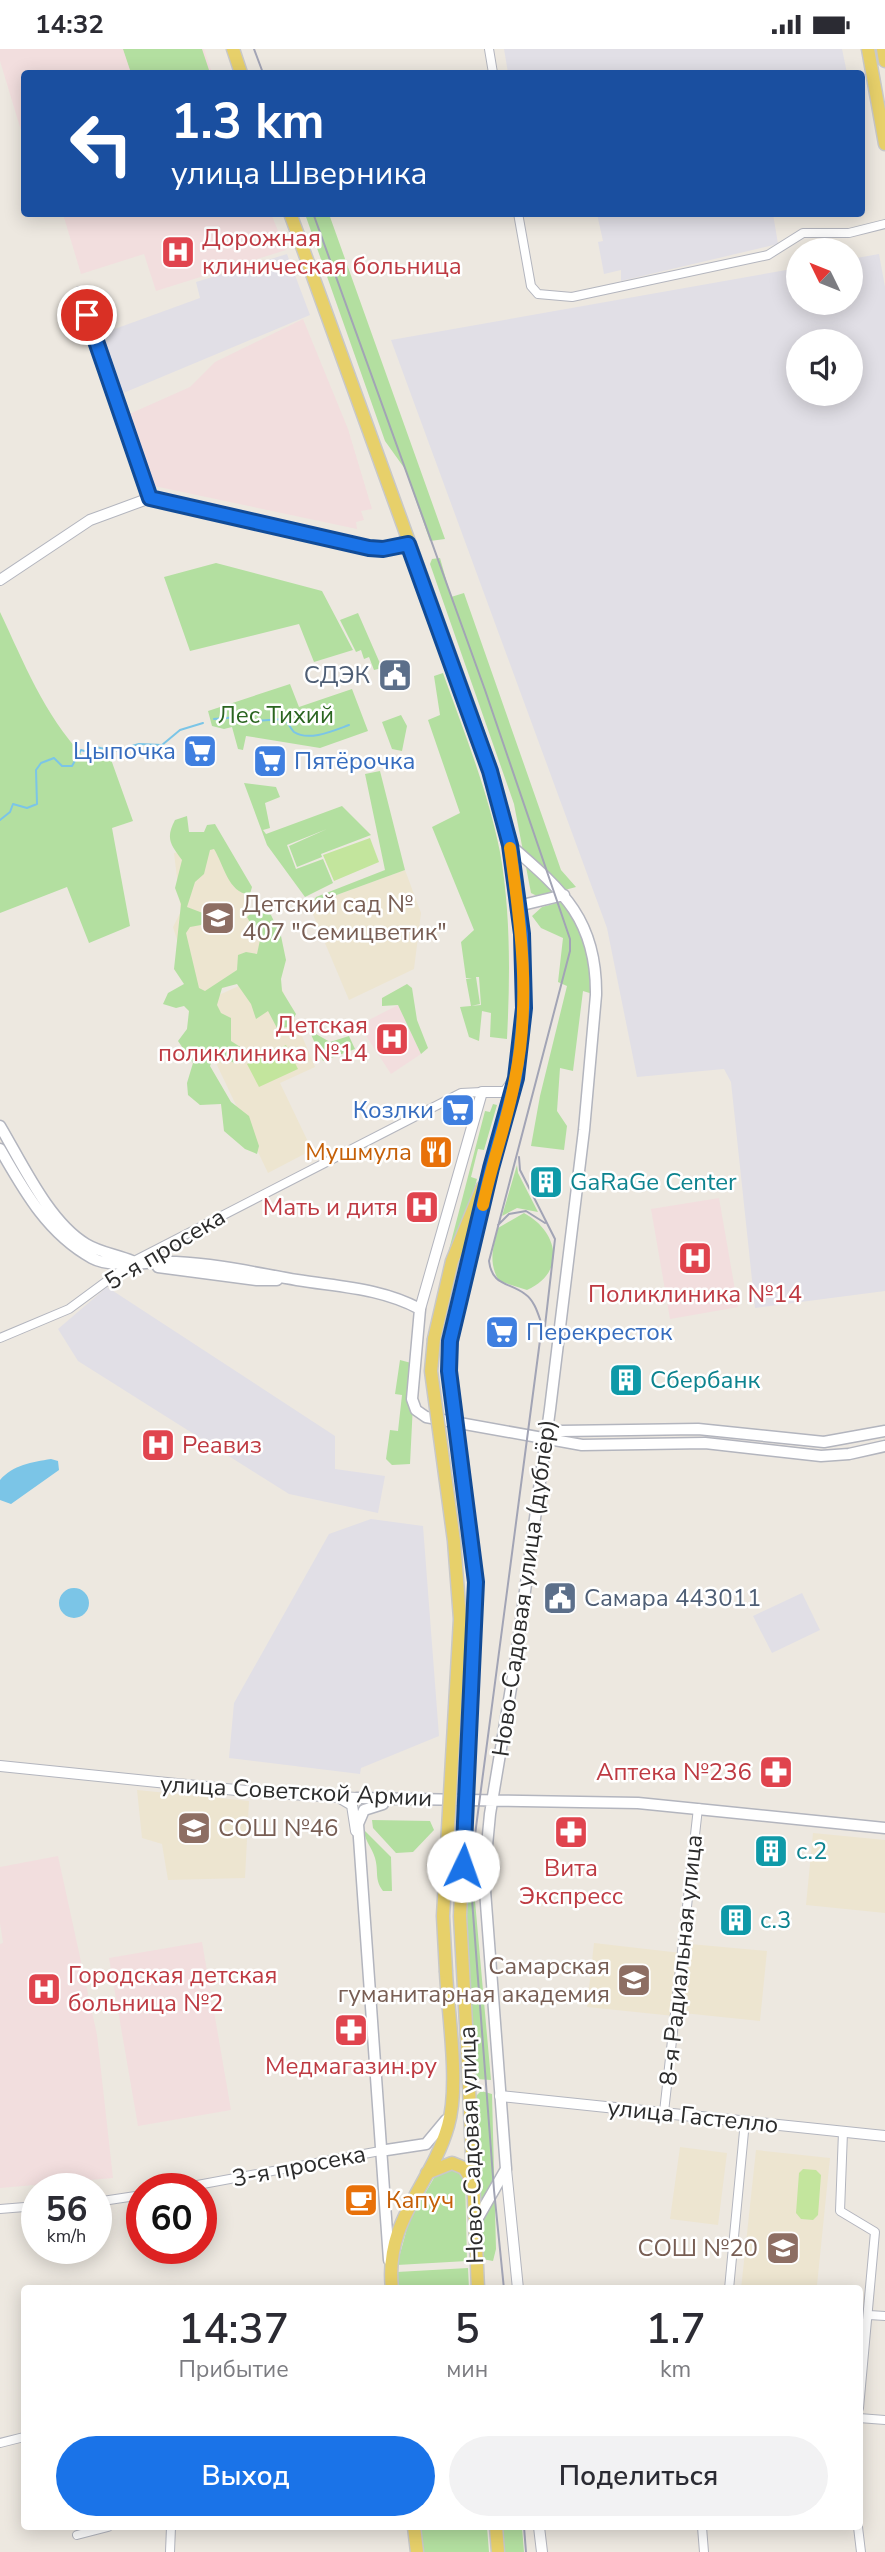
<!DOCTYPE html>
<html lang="ru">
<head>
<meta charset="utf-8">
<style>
	:root { --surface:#fff; --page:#f2f2f3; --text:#2b2b33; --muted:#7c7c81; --accent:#1a73e8 }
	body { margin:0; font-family:"Nunito Sans",sans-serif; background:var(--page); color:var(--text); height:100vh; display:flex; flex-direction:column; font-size:26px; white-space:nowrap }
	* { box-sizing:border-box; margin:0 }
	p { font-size:23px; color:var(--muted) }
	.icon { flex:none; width:38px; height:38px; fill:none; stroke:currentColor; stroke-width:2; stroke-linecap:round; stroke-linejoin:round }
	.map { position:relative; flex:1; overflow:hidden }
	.side { position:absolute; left:21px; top:2236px; width:842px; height:245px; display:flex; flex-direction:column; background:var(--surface); border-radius:7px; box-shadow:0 4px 18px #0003 }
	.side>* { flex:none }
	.guide { position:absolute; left:21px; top:21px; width:844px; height:147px; border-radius:7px; box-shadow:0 4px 18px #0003; background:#1a4fa0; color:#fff; overflow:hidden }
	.needle { width:46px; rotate:313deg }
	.controls { position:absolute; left:786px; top:189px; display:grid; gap:14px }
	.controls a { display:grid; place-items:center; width:77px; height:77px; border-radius:50%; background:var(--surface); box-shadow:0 4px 18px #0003; font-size:35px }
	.speed { position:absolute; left:21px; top:2124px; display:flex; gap:14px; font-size:35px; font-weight:700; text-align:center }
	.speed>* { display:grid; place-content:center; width:91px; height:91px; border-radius:50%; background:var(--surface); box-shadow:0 4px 18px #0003; line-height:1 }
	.speed small { font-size:18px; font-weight:400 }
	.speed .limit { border:10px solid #d22; background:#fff; color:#111 }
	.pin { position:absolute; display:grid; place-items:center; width:60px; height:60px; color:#fff; margin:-30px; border:4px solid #fff; border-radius:50%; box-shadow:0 2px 7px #0007 }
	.me { position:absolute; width:77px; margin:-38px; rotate:3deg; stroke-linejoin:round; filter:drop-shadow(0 0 5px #0008) }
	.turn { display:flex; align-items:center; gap:24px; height:147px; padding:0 35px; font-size:32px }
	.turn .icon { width:91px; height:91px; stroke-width:2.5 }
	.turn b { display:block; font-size:49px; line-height:60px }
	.eta { display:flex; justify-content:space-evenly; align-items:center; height:119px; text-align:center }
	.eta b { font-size:42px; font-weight:600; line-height:49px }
	.button { display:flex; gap:14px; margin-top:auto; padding:14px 35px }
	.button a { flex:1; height:80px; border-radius:42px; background:var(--accent); color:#fff; font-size:28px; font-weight:600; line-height:80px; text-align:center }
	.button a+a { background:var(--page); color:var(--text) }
	.status { display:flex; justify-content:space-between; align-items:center; height:49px; padding:0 35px; background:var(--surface); direction:ltr }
	.status svg { height:19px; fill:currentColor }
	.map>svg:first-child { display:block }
	.industrial { fill:#e1dfe6; fill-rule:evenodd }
	.education { fill:#ede5d0 }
	.medical { fill:#f2dede }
	.green { fill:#b3dfa0 }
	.pitch { fill:#c3e59d }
	.water { fill:#7bc5e7 }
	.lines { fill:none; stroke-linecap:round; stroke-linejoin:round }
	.stream { stroke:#7bc5e7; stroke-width:2 }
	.minor-casing { stroke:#b3b5be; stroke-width:10 }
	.tertiary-casing { stroke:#b3b5be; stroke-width:12 }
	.secondary-casing { stroke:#b3b5be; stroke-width:13 }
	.primary-casing { stroke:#c8c8c8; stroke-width:15 }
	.minor { stroke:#fff; stroke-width:8 }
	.tertiary { stroke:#fff; stroke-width:10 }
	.secondary { stroke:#fff; stroke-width:10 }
	.primary { stroke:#e7d06a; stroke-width:12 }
	.tram { stroke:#a2a4b5; stroke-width:2 }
	.primary-bridge-casing { stroke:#c8c8c8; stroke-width:15; stroke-linecap:butt }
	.primary-bridge { stroke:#e7d06a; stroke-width:12 }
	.route-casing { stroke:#114b97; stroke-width:18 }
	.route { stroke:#1a73e8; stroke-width:12 }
	.slow { stroke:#f59e0b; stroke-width:12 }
	.labels { text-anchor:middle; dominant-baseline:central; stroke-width:5; stroke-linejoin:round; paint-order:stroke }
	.health-label { font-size:24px; fill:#be3a42; stroke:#fff; text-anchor:start }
	.service-label { font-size:24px; fill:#4e5e75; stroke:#fff; text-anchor:end }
	.park-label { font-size:24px; fill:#2b6520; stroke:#fff }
	.shop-label { font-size:24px; fill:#366cbe; stroke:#fff; text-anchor:end }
	.education-label { font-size:24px; fill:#785e54; stroke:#fff; text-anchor:start }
	.food-label { font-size:24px; fill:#c56008; stroke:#fff; text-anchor:end }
	.culture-label { font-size:24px; fill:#0d838f; stroke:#fff; text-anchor:start }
	.street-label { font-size:24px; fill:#2c2c2c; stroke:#fff }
</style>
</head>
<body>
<div class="status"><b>14:32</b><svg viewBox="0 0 49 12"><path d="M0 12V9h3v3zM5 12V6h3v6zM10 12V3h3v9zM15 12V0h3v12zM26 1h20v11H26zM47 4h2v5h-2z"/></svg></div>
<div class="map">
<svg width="885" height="2503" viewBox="0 0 885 2503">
	<rect width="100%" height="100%" fill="#ede8e0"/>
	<!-- industrial -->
	<path class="industrial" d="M504,0H842L847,24H508Z
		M597,165H773L778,195L621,232V221L604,225L598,193L603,192Z
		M287,205L310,266L121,345L101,285L200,249L196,233Z
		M879,205L885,238V1242L755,1259L731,1033L724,1020L637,1028L607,879L391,291L798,219V254H850L851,210ZM798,292H850V345H798Z
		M107,1238L335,1387V1420L385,1427L378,1464L289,1445L78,1312L58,1280Z
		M371,1470L423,1477L439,1687L361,1719L360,1725L229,1709L234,1654L329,1485Z
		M802,1544L820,1581L772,1604L753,1567Z"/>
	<!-- education -->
	<path class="education" d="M216,796L277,905L195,948L173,878L181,862L174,804Z
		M405,821L421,864L414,920L349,951L309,856Z
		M274,921L315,1018L280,1034L312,1101L268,1124L190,959Z
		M137,1741L249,1752L245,1829L168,1831L162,1795L142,1789Z
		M813,1784L885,1791V1864L806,1856Z
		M594,1894L681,1904L674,1967L587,1958Z
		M690,1895L767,1902L760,1972L683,1964Z
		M680,2098L727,2104L718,2176L670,2170Z
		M756,2101L830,2109L817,2236L803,2240H741Z"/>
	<!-- medical -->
	<path class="medical" d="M0,0H204L212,24H24L23,88L0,12Z
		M63,165H271L286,201L156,242L144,205L81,225Z
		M303,270L348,380L372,460L361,462L364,471L356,473L357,480L154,437L127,366L190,338L215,313Z
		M398,956L421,1005L391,1025L359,976Z
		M719,1149L738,1258L670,1270L651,1160Z
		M58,1807L97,1986L113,2129L0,2139V1895L3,1894L0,1874V1818Z
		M202,1893L231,2061L138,2077L109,1909Z"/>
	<!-- green -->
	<path class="green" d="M123,0H202L210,24H131Z
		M305,165H329L445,490L430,492L405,420L385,392Z
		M440,509L451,548L464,544L561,821L576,838L539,848L531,844L514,755L430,515L432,510Z
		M216,514L322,542L353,601L314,613L299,575L190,602L164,528Z
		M0,563C24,614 44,665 83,707L108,702L133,772L112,779L130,877L89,894L67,838L0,864Z
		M358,564L382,619L374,621L369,608L364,610L361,601L356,603L340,571Z
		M443,624C464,683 488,742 500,803C511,865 510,928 507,990L490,988L491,964L482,962L479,992L469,988L460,958L481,956L479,928H476L480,955L471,957L466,930L472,929H466L461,893L474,881L432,778L460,764L428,671L440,666L434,627Z
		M290,635L299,658L352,640L368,682L320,699L246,687L243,701L238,700L232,678L224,680L212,677L208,662Z
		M401,666L407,677L402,702L392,700L382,673Z
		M380,722L405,821L312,855L316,848L385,821L365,725Z
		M244,734L276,738L280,748L265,754L270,779L263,781L266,785L342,757L371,786L321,805L322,808L297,818L289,797L327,780L287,796L296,820L323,810L333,834L305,848L267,796Z
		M187,767L189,783H204L207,776L215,775L252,838L250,845C229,846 223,814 214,800L210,801L204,825L195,833L187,858L208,866L201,876L190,878L186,884L199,939L205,942L237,921L238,906L246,903L257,905L260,891L247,868L260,856L271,866L281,887L286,911L281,930L282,942L296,965L288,978L277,979L268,962L256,970L251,955L237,935L222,939L217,956L221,964L231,969V992L245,1001L248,1008L234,1014L215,1003L210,1017L231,1053L249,1067L259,1097L257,1105L245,1100L224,1082L221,1055L200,1056L188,1046L187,1034L193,1014L178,992L187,980L189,962L184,957L176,959L163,955L168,944L184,935L174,920L181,855L175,839L182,811C171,796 165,790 175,771Z
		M568,851L585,884L596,946L583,942L573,1022L560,1019L557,1062L567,1077L564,1101L531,1097L540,1047L567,937L558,933L563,889L541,879L532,867L542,858Z
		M407,935L412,939L417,971L428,999L421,1005L398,956L382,957V949Z
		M309,981L330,993L349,987L355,1000L323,1012Z
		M493,1055L497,1056L484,1101L478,1100L471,1128L477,1130L449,1237L444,1220L485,1062L490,1063Z
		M517,1116L518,1124L538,1163L517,1159L502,1167Z
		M524,1164C558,1182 567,1223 527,1241L499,1232C488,1213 493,1199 498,1179Z
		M400,1311L415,1315L410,1415L392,1416L386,1410L390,1381L398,1382L402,1346L395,1345Z
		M372,1771L430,1772L434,1781L413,1803L396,1804L373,1779Z
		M364,1781L391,1808L392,1842H383C374,1830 379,1823 375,1809C372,1798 365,1793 364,1781Z
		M475,1852L491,2031L477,2030L474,2012L465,1867L466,1853Z
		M481,2042L492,2045L496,2200L493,2212L482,2210L473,2050Z
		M457,2119L465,2127L467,2212L397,2216L409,2172L438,2122Z
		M468,2219L469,2240H398L397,2223Z
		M421,2478H487L489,2503H423Z
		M500,2478H522L524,2503H502Z"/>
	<!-- pitch -->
	<path class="pitch" d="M370,789L379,813L334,832L323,806Z
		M286,996L298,1020L259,1038L247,1015Z
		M803,2120L816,2121L821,2126L818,2166L813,2171L801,2170L796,2164L799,2124Z"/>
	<!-- water -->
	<path class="water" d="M51,1410L58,1412L59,1421L11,1455L0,1451V1431C13,1416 32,1413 51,1410Z
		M59 1554a15 15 0 1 1 30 0a15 15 0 1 1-30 0Z"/>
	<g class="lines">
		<!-- stream -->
		<path class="stream" d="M214,670L238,668L241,673L284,670C288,673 290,679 294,683C309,693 335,681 349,676
			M0,771L10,763L13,755L27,759L37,755L36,721L41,714L54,709L62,717H72L81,701L88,703L96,698L114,702L139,695L162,696L180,681L203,674"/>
		<!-- minor casing -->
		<g class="minor-casing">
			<path id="minor" d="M489,0L493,24
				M518,164L531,237L538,245L572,248L768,206L803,184H849L885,175
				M79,242L150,449
				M0,1289L69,1260L134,1212L461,1044L482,1043
				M664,2063L698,1759
				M843,2083L840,2162L875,2183L859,2359
				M176,2140L380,2102
				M96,2153L142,2146
				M0,2160L37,2157
				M729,2240L745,2072
				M869,2266L885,2267
				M859,2369L885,2371
				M0,2394L24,2388
				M702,2478L704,2503
				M858,2478L861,2503
				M77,2486L108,2478
				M170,2503L171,2478"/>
		</g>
		<!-- tertiary casing -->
		<g class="tertiary-casing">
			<path id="tertiary" d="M0,531L90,471L150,449L369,499L408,495
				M420,1260L482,1043H505L513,1032
				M0,1717L256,1743L357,1749
				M340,1749L352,1756L356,1782
				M500,2047L885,2087
				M506,2120L518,2240
				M539,2478L542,2503"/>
		</g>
		<!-- secondary casing -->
		<g class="secondary-casing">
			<path id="secondary" d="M518,857L564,846
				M0,1077C22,1114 49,1173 86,1195C99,1203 117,1206 132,1212
				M0,1100C24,1142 48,1185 92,1209C112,1220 152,1212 176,1213C217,1215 256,1224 297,1231C340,1238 381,1239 420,1260L412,1350L416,1361L426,1368L582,1396L705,1394L821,1407L849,1405L885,1397
				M158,1218L257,1231H277
				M545,1387L561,1382L698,1380L824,1393L885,1382
				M357,1749L638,1754L885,1779
				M383,1755L364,1761L358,1775L389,2211
				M380,2102L426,2095L446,2071
				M475,2174L506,2120L484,1828L490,1765L515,1615L550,1360L584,1081L596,946C597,871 563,842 510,796"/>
		</g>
		<!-- primary casing -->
		<g class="primary-casing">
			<path id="primary" d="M233,0L241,24
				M868,0L885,95
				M883,0L885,12
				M290,164L471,664L490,722L510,796L522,885L524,959L516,1029L490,1119L450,1292
				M434,1290L452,1212L482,1139
				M467,1994L478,2240
				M427,2124L452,2114L464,2119L471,2130
				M392,2240C384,2171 431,2137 448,2077C460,2036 448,1966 446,1923
				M414,2478L417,2503
				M496,2478L498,2503"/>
		</g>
		<!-- minor -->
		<use href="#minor" class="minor"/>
		<!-- tertiary -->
		<use href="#tertiary" class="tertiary"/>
		<!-- secondary -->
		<use href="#secondary" class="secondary"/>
		<!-- primary -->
		<use href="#primary" class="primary"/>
		<!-- tram -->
		<path class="tram" d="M254,0L263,24
			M313,164L485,641L570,890V902L489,1212C492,1237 509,1233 525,1245C535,1252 538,1265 542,1276L470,1824L494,2141L504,2240
			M519,1108L520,1121L555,1190L545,1277
			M498,1176L509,1165L526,1162L545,1174
			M524,2478L526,2503"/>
		<!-- primary-bridge casing -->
		<g class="primary-bridge-casing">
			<path id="primary-bridge" d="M434,1290L431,1322L454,1492L460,1570L443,1867L446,1923
				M450,1292L449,1322L476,1533L460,1867L467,1994"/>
		</g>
		<!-- primary-bridge -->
		<use href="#primary-bridge" class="primary-bridge"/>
	</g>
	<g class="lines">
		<!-- route casing -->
		<g class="route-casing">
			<path id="route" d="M87,266L150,449L369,499L383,500L408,495L490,722L510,796L522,885L524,959L516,1029L491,1119L450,1292L449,1322L476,1533L463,1817"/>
		</g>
		<!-- route -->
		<use href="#route" class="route"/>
		<!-- slow -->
		<path class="slow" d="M483,1156C492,1113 507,1073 515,1030C531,953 521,876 510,799"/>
	</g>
	<!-- icons -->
	<defs>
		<g id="hospital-square" transform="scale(1.75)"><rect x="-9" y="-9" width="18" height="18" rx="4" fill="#e0444e" stroke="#fff"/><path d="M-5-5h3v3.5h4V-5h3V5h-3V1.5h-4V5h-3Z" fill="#fff"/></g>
		<g id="civic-square" transform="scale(1.75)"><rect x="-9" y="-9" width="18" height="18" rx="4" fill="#5c6f8a" stroke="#fff"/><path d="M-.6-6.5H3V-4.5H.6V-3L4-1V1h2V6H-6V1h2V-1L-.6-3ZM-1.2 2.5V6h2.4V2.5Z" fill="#fff"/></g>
		<g id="supermarket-square" transform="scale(1.75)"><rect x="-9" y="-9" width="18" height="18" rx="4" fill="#3f7fe0" stroke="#fff"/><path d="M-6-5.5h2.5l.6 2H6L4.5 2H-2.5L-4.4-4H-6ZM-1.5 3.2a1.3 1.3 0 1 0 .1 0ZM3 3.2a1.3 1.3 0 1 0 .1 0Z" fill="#fff"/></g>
		<g id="school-square" transform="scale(1.75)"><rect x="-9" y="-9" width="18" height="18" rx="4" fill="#8d6e63" stroke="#fff"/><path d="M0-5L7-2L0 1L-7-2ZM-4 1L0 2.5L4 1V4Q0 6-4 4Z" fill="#fff"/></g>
		<g id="restaurant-square" transform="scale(1.75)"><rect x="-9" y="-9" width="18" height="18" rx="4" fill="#e8710a" stroke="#fff"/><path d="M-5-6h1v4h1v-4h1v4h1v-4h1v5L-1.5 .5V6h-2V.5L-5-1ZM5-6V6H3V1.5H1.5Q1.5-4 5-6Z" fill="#fff"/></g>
		<g id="building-square" transform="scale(1.75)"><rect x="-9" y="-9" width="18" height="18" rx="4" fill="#0f9aa8" stroke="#fff"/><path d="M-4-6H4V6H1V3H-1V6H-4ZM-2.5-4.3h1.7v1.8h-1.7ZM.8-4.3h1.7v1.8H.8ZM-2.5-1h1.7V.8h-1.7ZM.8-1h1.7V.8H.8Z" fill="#fff"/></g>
		<g id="pharmacy-square" transform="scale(1.75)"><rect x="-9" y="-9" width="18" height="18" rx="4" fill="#e0444e" stroke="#fff"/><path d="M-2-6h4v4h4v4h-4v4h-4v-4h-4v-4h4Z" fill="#fff"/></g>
		<g id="university-square" transform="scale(1.75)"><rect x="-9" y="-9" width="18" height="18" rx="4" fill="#8d6e63" stroke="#fff"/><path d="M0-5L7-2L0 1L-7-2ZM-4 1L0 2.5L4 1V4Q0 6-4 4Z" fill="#fff"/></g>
		<g id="cafe-square" transform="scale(1.75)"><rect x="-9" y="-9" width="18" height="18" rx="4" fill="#e8710a" stroke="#fff"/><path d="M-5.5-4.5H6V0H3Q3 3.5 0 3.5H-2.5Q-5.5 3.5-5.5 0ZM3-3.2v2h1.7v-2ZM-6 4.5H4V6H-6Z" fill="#fff"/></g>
	</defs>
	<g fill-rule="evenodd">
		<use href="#hospital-square" x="178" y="203"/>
		<use href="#civic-square" x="395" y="626"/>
		<use href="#supermarket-square" x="200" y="702"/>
		<use href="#supermarket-square" x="270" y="712"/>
		<use href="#school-square" x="218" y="869"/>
		<use href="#hospital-square" x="392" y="990"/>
		<use href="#supermarket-square" x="458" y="1061"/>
		<use href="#restaurant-square" x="436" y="1103"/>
		<use href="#building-square" x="546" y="1133"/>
		<use href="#hospital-square" x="422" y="1158"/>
		<use href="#hospital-square" x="695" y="1209"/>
		<use href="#supermarket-square" x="502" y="1283"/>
		<use href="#building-square" x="626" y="1331"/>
		<use href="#hospital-square" x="158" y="1396"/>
		<use href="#civic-square" x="560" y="1549"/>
		<use href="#pharmacy-square" x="776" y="1723"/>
		<use href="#school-square" x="194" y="1779"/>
		<use href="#pharmacy-square" x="571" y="1783"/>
		<use href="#building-square" x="771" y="1802"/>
		<use href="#building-square" x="736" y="1871"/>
		<use href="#university-square" x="634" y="1931"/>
		<use href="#hospital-square" x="44" y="1940"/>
		<use href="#pharmacy-square" x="351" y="1981"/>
		<use href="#cafe-square" x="361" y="2151"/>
		<use href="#school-square" x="783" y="2199"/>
	</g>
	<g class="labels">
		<!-- health labels -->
		<g class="health-label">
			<text x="202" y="189">Дорожная<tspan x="202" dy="28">клиническая больница</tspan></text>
			<text x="368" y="976" text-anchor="end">Детская<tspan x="368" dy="28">поликлиника №14</tspan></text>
			<text x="398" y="1158" text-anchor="end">Мать и дитя</text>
			<text x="695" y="1245" text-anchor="middle">Поликлиника №14</text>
			<text x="182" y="1396">Реавиз</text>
			<text x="752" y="1723" text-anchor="end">Аптека №236</text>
			<text x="571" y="1819" text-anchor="middle">Вита<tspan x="571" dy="28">Экспресс</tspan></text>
			<text x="68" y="1926">Городская детская<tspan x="68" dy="28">больница №2</tspan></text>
			<text x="351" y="2017" text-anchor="middle">Медмагазин.ру</text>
		</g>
		<!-- service labels -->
		<g class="service-label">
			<text x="370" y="626">СДЭК</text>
			<text x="584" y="1549" text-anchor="start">Самара 443011</text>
		</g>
		<!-- park labels -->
		<g class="park-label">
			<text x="276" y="666">Лес Тихий</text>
		</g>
		<!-- shop labels -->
		<g class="shop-label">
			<text x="176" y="702">Цыпочка</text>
			<text x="294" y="712" text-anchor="start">Пятёрочка</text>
			<text x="434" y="1061">Козлки</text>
			<text x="526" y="1283" text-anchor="start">Перекресток</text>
		</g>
		<!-- education labels -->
		<g class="education-label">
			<text x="242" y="855">Детский сад №<tspan x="242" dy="28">407 "Семицветик"</tspan></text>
			<text x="218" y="1779">СОШ №46</text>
			<text x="610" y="1917" text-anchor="end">Самарская<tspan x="610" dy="28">гуманитарная академия</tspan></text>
			<text x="758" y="2199" text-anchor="end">СОШ №20</text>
		</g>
		<!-- food labels -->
		<g class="food-label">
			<text x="412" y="1103">Мушмула</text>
			<text x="386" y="2151" text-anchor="start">Капуч</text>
		</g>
		<!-- culture labels -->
		<g class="culture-label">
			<text x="570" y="1133">GaRaGe Center</text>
			<text x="650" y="1331">Сбербанк</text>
			<text x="796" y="1802">с.2</text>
			<text x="760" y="1871">с.3</text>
		</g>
		<!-- street labels -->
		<g class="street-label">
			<text transform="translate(165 1200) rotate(-31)">5-я просека</text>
			<text transform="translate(524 1539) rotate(-82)">Ново-Садовая улица (дублёр)</text>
			<text transform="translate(296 1742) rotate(3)">улица Советской Армии</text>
			<text transform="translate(681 1911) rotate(-84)">8-я Радиальная улица</text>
			<text transform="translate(693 2067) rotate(6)">улица Гастелло</text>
			<text transform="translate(471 2096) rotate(-92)">Ново-Садовая улица</text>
			<text transform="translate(299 2117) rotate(-11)">3-я просека</text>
		</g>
	</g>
</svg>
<div class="controls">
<a><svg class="needle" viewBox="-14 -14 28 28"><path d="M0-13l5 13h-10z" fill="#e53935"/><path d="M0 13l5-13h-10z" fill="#7c7c81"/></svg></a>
<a><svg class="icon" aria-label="sound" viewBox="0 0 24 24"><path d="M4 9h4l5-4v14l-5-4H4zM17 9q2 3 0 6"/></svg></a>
</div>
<div class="speed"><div>56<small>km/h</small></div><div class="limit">60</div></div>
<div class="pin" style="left:87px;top:266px;background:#d93025"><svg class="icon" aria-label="arrive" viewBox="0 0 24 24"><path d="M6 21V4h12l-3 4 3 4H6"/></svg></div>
<svg class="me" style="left:463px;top:1817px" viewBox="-20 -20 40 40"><circle r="19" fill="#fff"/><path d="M0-13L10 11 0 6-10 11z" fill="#1a73e8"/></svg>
<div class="guide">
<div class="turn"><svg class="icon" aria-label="left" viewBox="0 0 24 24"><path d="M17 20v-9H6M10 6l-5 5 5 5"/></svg><div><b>1.3 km</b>улица Шверника</div></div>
</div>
<section class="side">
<div class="eta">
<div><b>14:37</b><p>Прибытие</p></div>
<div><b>5</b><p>мин</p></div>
<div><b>1.7</b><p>km</p></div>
</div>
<div class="button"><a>Выход</a><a>Поделиться</a></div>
</section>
</div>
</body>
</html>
